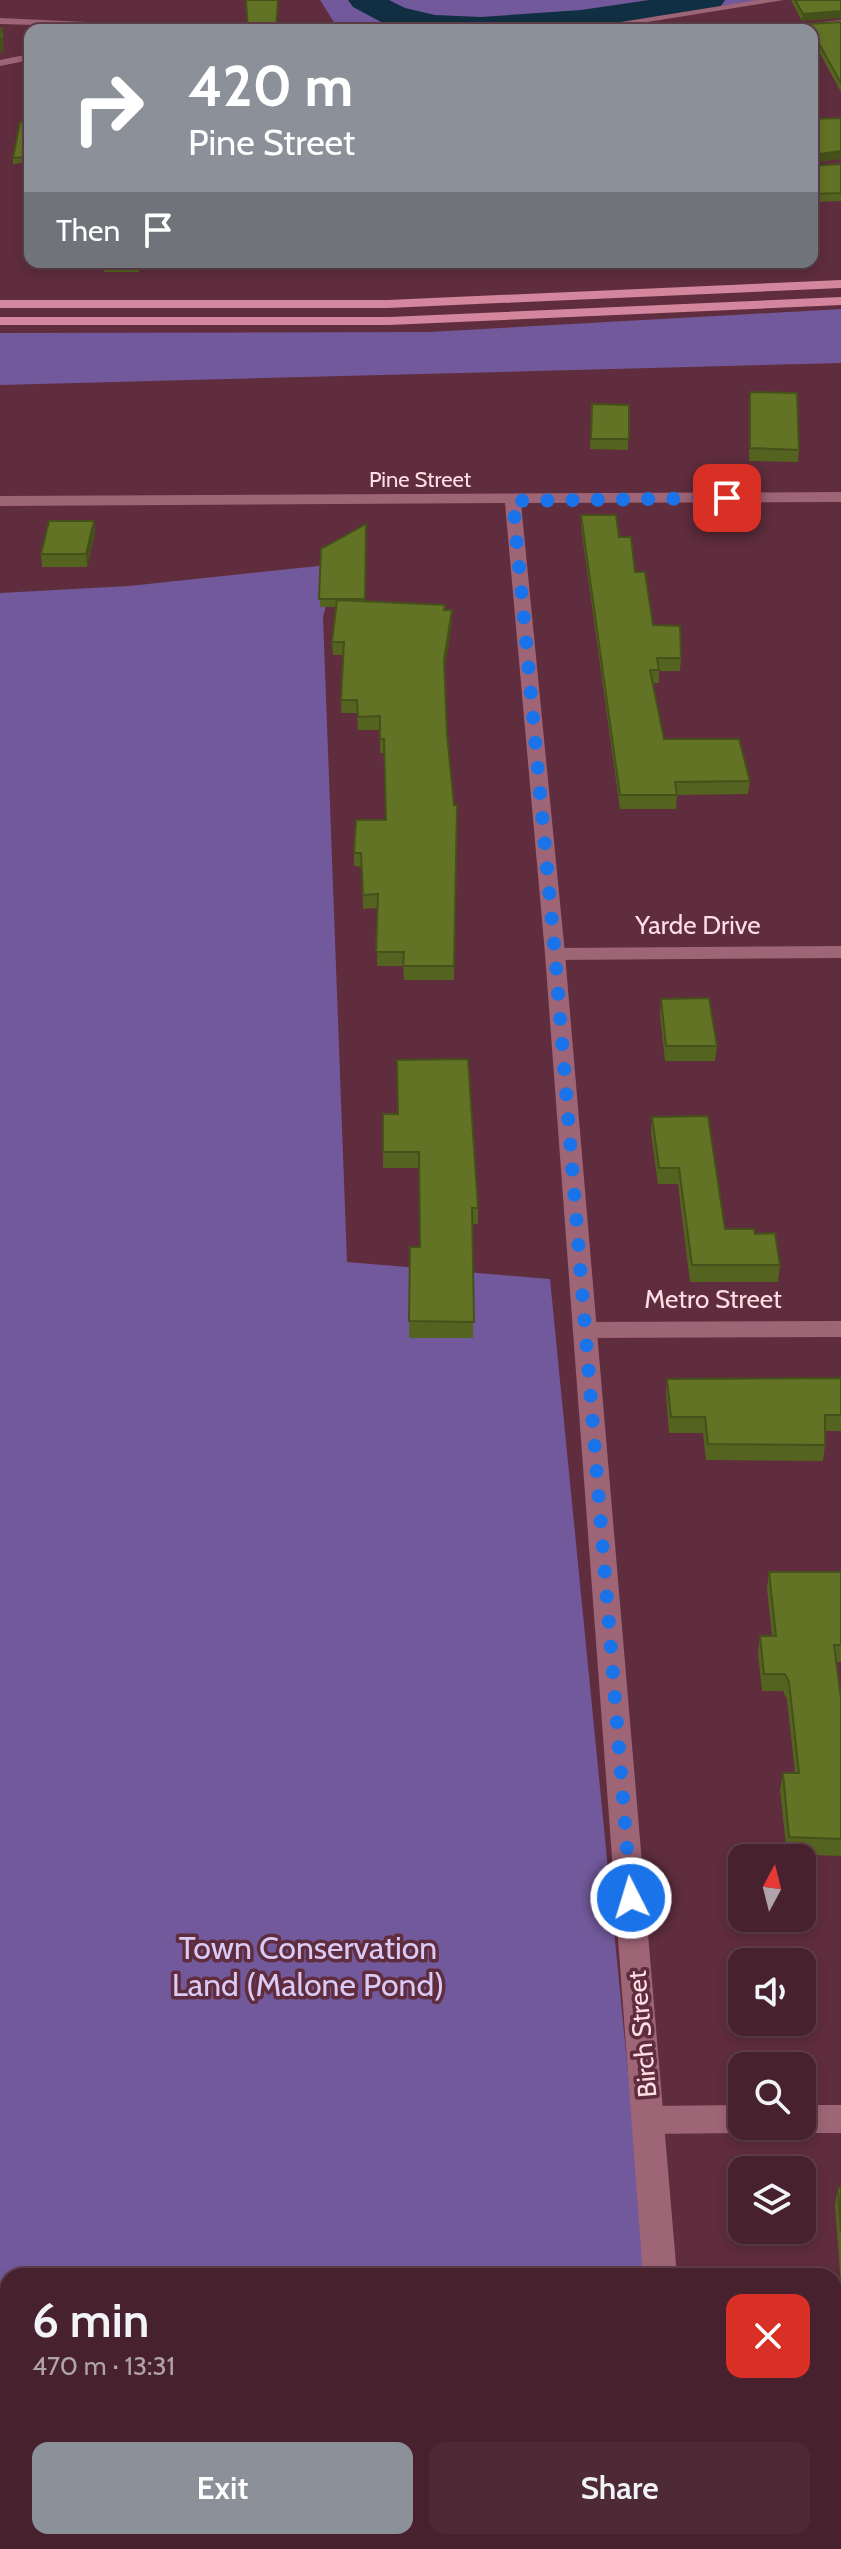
<!DOCTYPE html>
<html lang="en">
<head>
<meta charset="utf-8">
<style>
	:root { --surface:#47222e; --page:#4e2a36; --text:#f1f3f6; --muted:#b0a4aa; --line:#5f3f4a; --accent:#8c9099 }
	body { margin:0; font-family:Cabin,sans-serif; background:var(--page); color:var(--text); height:100vh; display:flex; flex-direction:column; font-size:30px; white-space:nowrap }
	* { box-sizing:border-box; margin:0 }
	p { font-size:26px; color:var(--muted) }
	.icon { flex:none; width:44px; height:44px; fill:none; stroke:currentColor; stroke-width:2; stroke-linecap:round; stroke-linejoin:round }
	.map { position:relative; flex:1; overflow:hidden }
	.panel { position:absolute; left:0px; top:2268px; width:842px; height:282px; display:flex; flex-direction:column; background:var(--surface); border-radius:24px 24px 0 0; box-shadow:0 4px 12px #0003,0 0 0 2px var(--line) }
	.panel>* { flex:none }
	.top-card { position:absolute; left:24px; top:24px; width:794px; height:244px; border-radius:16px; box-shadow:0 4px 12px #0003,0 0 0 2px var(--line); background:#8c9099; color:#fff; overflow:hidden }
	.needle { width:52px; rotate:7deg }
	.buttons { position:absolute; left:728px; top:1844px; display:grid; gap:16px }
	.buttons a { display:grid; place-items:center; width:88px; height:88px; border-radius:16px; background:var(--surface); box-shadow:0 4px 12px #0003,0 0 0 2px var(--line); font-size:40px }
	.pin { position:absolute; display:grid; place-items:center; width:68px; height:68px; color:#fff; margin:-34px; border-radius:16px; box-shadow:0 4px 12px #0006 }
	.me { position:absolute; width:88px; margin:-44px; rotate:355deg; stroke-linejoin:round; filter:drop-shadow(0 0 6px #0008) }
	.turn { display:flex; align-items:center; gap:28px; height:168px; padding:0 32px; font-size:36px }
	.turn .icon { width:104px; height:104px; stroke-width:2.5 }
	.turn b { display:block; font-size:56px; line-height:68px }
	.then { display:flex; align-items:center; height:76px; padding:0 32px; background:#0003; gap:16px; font-size:30px }
	.round { display:grid; place-items:center; flex:none; width:84px; height:84px; border-radius:16px; background:var(--page) }
	.headline { display:flex; align-items:center; justify-content:space-between; height:136px; padding:0 32px }
	h1 { font-size:48px; font-weight:600; line-height:60px }
	.button { display:flex; gap:16px; margin-top:auto; padding:16px 32px }
	.button a { flex:1; height:92px; border-radius:16px; background:var(--accent); color:#fff; font-size:32px; font-weight:600; line-height:92px; text-align:center }
	.button a+a { background:var(--page); color:var(--text) }
	.map>svg:first-child { display:block }
	.green { fill:#72599b }
	.lines { fill:none; stroke-linecap:round; stroke-linejoin:round }
	.river { fill:#102f43; fill-rule:evenodd }
	.street { fill:#9e6576; fill-rule:evenodd }
	.secondary { fill:#9e6576; fill-rule:evenodd }
	.highway { fill:#d3869e; fill-rule:evenodd }
	.wall { fill:#556320 }
	.shaded-wall { fill:#45501a }
	.building { fill:#637325; stroke:#45501a; stroke-width:2 }
	.route { stroke:#1a73e8; stroke-width:14; stroke-dasharray:0 25.2 }
	.labels { text-anchor:middle; dominant-baseline:central; stroke-width:7; stroke-linejoin:round; paint-order:stroke }
	.far-street-label { font-size:22px; fill:#fedde5; stroke:#5f2d3d }
	.street-label { font-size:26px; fill:#fedde5; stroke:#5f2d3d }
	.near-park-label { font-size:32px; fill:#d9caf7; stroke:#5f2d3d }
</style>
</head>
<body>
<div class="map">
<svg width="841" height="2549" viewBox="0 0 841 2549">
	<rect width="100%" height="100%" fill="#5f2d3d"/>
	<!-- green -->
	<path class="green" d="M320,0H764C624,20 479,37 337,27Z
		M841,309V363L0,385V333L429,332Z
		M337,564L323,617L347,1262L550,1279L648,2276H8V2542H674V2549H0V593L129,586Z"/>
	<g class="lines">
		<!-- river -->
		<path class="river" d="M348,0H389L405,8L435,15L481,17L581,10L649,0H725L720,7L709,10L579,30H414L383,23L353,7Z"/>
		<!-- street -->
		<path class="street" d="M841,20V26L775,30L780,27Z
			M30,54V60L0,66V60Z
			M841,946V958L555,960L545,954L555,948Z
			M841,1321V1337L585,1338L573,1330L585,1322Z
			M742,2105V2126H755L742,2133L649,2134L637,2130L633,2120L637,2110L649,2106Z
			M802,2105H841V2133H802L790,2129L789,2126H802Z"/>
		<!-- secondary -->
		<path class="secondary" d="M758,0H784L598,30H571Z
			M0,18L194,27L199,30L0,24Z
			M841,492V502L521,503L565,954L677,2276H643L545,954L505,503L0,506V496Z
			M660,2542H698V2549H660Z"/>
		<!-- highway -->
		<path class="highway" d="M841,280V288L388,308H0V300H388Z
			M841,297V305L389,325H0V317H389Z"/>
	</g>
	<!-- wall -->
	<path class="wall" d="M791,0H841L802,21Z
		M841,22V92L812,39V30H808V24Z
		M30,122V171H23V163L13,164V158Z
		M812,163L813,166L841,164V201L812,202Z
		M105,262H141L139,272H104Z
		M750,392L799,450L798,462L749,461Z
		M592,404L629,405L628,450L590,449Z
		M581,515L619,537L635,572L653,625L681,658L680,671H659V683H653L664,739L750,781L748,794L677,795L676,809H620L581,527Z
		M94,521L95,535L87,567H42L41,554Z
		M366,524L365,601L445,610L452,623L444,670L447,734L454,805H457L454,980H404L403,966H377L378,908L363,909L362,867L354,866V853L386,820L384,753H380V730H358L357,713H341L343,655H333L332,642L337,607H320L321,549Z
		M661,999L717,1046L715,1061H665L660,1014Z
		M383,1114L478,1208V1224H472L473,1338H409L410,1247H420L419,1168H383Z
		M652,1117L725,1229L755,1234L780,1265L778,1282H690L678,1184H658L651,1133Z
		M841,1378V1431H825V1445L823,1461L706,1460L703,1433H669L666,1395L667,1379Z
		M769,1572H841V1662H836L841,1698V1856L787,1854L780,1790L783,1773H795L787,1699L783,1691H762L758,1653L760,1636H772L767,1588Z
		M838,2188H841V2286L835,2205Z"/>
	<!-- shaded-wall -->
	<path class="shaded-wall" d="M841,11V18L802,21L803,14Z
		M3,38L4,52L0,53V39Z
		M841,151V159L812,163V155Z
		M94,521L95,535L87,567L86,554Z
		M452,610V623L444,673V660Z"/>
	<!-- building -->
	<path class="building" d="M246,0H278L276,30H248Z
		M795,0H841V11L803,14Z
		M841,22V83L808,24Z
		M0,28H2L3,38L0,39Z
		M672,28H739L740,30H672Z
		M841,118V151L812,155V119Z
		M20,122H30V165H23L24,157L13,158Z
		M812,163L813,166L841,164V193L812,194Z
		M105,262H139L138,265H104Z
		M750,392L797,393L799,450L750,448Z
		M592,404L629,405V439H591Z
		M581,515H616L619,537H631L635,572H645L653,625L680,626L681,658H657L659,670H650L664,739H739L750,781L675,782L677,795H620Z
		M49,521H94L86,554H41Z
		M366,524L365,599H319L321,549Z
		M337,600L445,605L444,610H452L444,660L447,734L454,805H457L454,966H403L404,952H376L378,894L363,895L361,853H354L356,820H386L384,739H380V716L358,717L357,700H341L344,642H332Z
		M709,998L717,1046H666L661,999Z
		M468,1059L478,1208H472L474,1322L409,1321L410,1247H420L419,1152H383V1114H398L397,1060Z
		M708,1116L725,1229H754L755,1234L775,1233L780,1265H692L679,1168H659L652,1117Z
		M841,1378V1415H825V1445L708,1444L705,1417H671L667,1379Z
		M769,1572H841V1645H834L841,1698V1839L789,1837L783,1773H799L789,1682L785,1674H764L760,1636H776Z
		M838,2188H841V2232Z"/>
	<g class="lines">
		<!-- route -->
		<path class="route" d="M631,1898L555,954L513,501L727,498"/>
	</g>
	<g class="labels">
		<!-- far-street labels -->
		<g class="far-street-label">
			<text x="420" y="479">Pine Street</text>
		</g>
		<!-- street labels -->
		<g class="street-label">
			<text x="698" y="925">Yarde Drive</text>
			<text x="713" y="1299">Metro Street</text>
			<text transform="translate(642 2034) rotate(-95)">Birch Street</text>
		</g>
		<!-- near-park labels -->
		<g class="near-park-label">
			<text x="308" y="1947">Town Conservation<tspan x="308" dy="37">Land (Malone Pond)</tspan></text>
		</g>
	</g>
</svg>
<div class="buttons">
<a><svg class="needle" viewBox="-14 -14 28 28"><path d="M0-13l5 13h-10z" fill="#e53935"/><path d="M0 13l5-13h-10z" fill="#b0a4aa"/></svg></a>
<a><svg class="icon" aria-label="sound" viewBox="0 0 24 24"><path d="M4 9h4l5-4v14l-5-4H4zM17 9q2 3 0 6"/></svg></a>
<a><svg class="icon" aria-label="search" viewBox="0 0 24 24"><circle cx="10" cy="10" r="6"/><path d="M15 15l6 6"/></svg></a>
<a><svg class="icon" aria-label="layers" viewBox="0 0 24 24"><path d="M12 4l9 5-9 5-9-5zM3 14l9 5 9-5"/></svg></a>
</div>
<div class="pin" style="left:727px;top:498px;background:#d93025"><svg class="icon" aria-label="arrive" viewBox="0 0 24 24"><path d="M6 21V4h12l-3 4 3 4H6"/></svg></div>
<svg class="me" style="left:631px;top:1898px" viewBox="-20 -20 40 40"><circle r="17" fill="#1a73e8" stroke="#fff" stroke-width="3"/><path d="M0-11L8 9 0 5-8 9z" fill="#fff"/></svg>
<div class="top-card">
<div class="turn"><svg class="icon" aria-label="right" viewBox="0 0 24 24"><path d="M7 20v-9h11M14 6l5 5-5 5"/></svg><div><b>420 m</b>Pine Street</div></div>
<div class="then">Then<svg class="icon" aria-label="arrive" viewBox="0 0 24 24"><path d="M6 21V4h12l-3 4 3 4H6"/></svg></div>
</div>
<section class="panel">
<div class="headline"><div><h1>6 min</h1><p>470 m · 13:31</p></div><a class="round" style="background:#d93025;color:#fff"><svg class="icon" aria-label="close" viewBox="0 0 24 24"><path d="M6 6l12 12M18 6L6 18"/></svg></a></div>
<div class="button"><a>Exit</a><a>Share</a></div>
</section>
</div>
</body>
</html>
